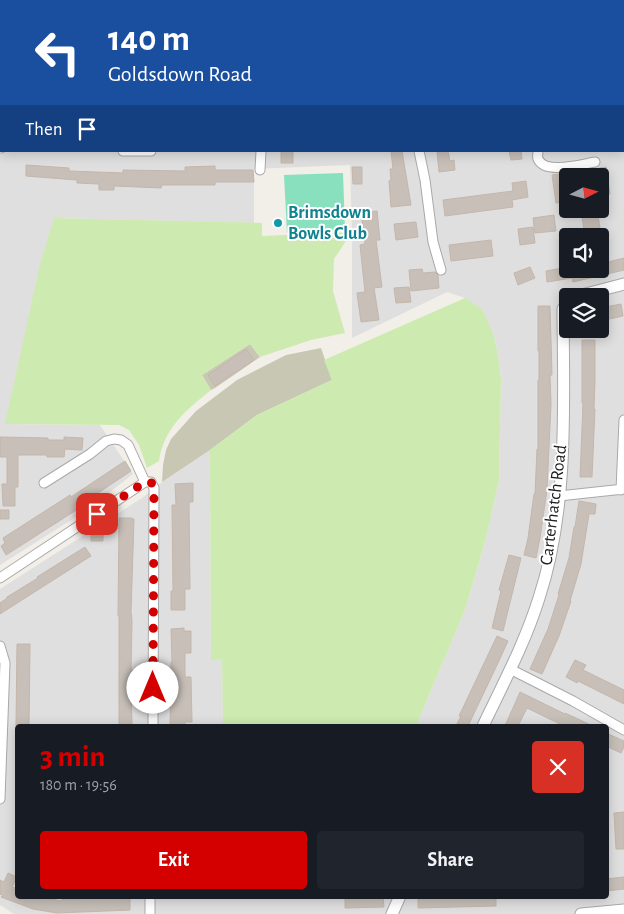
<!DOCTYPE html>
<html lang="en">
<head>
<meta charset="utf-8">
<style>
	:root { --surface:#171b24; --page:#20242c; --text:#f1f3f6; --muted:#9ea1a6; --accent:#d40000 }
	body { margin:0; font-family:"Alegreya Sans",sans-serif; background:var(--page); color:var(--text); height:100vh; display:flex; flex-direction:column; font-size:19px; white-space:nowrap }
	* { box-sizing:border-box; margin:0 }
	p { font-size:16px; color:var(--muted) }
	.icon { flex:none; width:28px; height:28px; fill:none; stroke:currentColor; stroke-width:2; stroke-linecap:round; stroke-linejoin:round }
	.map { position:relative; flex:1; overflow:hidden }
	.side { position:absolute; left:15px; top:724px; width:594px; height:175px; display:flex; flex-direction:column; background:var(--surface); border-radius:5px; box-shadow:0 2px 12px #0003 }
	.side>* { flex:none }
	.guide { position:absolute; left:0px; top:0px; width:625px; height:152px; box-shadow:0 2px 12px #0003; background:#1a4fa0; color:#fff; overflow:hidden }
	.needle { width:32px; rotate:84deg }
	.tools { position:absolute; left:559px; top:168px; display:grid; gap:10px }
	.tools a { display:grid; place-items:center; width:50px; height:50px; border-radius:5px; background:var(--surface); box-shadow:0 2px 12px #0003; font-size:25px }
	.pin { position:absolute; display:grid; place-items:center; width:42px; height:42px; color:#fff; margin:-21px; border-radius:10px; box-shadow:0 2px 8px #0006 }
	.me { position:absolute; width:55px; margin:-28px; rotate:0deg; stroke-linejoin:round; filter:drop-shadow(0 0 4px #0008) }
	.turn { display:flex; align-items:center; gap:18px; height:105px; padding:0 25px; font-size:22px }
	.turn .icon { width:65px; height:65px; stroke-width:2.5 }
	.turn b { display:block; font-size:35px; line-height:42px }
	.then { display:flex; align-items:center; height:48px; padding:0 25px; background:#0003; gap:10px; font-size:19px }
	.round { display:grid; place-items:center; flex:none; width:52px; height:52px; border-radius:5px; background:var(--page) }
	.headline { display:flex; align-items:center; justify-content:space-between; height:85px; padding:0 25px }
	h1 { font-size:30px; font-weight:700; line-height:38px; color:var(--accent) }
	.button { display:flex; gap:10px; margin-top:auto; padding:10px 25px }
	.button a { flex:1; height:58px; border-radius:5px; background:var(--accent); color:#fff; font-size:20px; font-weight:700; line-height:58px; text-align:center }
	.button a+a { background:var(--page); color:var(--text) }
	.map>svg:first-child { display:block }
	.residential { fill:#e0dfdf; fill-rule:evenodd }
	.construction { fill:#c7c7b4 }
	.grass { fill:#cdebb0 }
	.pitch { fill:#88e0be }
	.building { fill:#c7bfb8; stroke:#c4b6ab }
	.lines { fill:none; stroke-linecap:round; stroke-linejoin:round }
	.minor-casing { stroke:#a9a9a9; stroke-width:11 }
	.tertiary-casing { stroke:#a9a9a9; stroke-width:13 }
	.minor { stroke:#fff; stroke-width:9 }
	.tertiary { stroke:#fff; stroke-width:11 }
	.route { stroke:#d40000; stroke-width:9; stroke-dasharray:0 16.2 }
	.culture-dot { fill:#0f9aa8; stroke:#fff; stroke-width:2 }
	.labels { text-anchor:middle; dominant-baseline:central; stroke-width:4; stroke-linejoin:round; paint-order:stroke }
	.culture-label { font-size:18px; font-weight:bold; fill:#0d838f; stroke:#fff; text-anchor:start }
	.street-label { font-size:18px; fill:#222; stroke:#fff }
</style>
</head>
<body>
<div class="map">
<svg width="624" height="914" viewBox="0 0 624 914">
	<rect width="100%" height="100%" fill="#f2efe9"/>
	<!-- residential -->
	<path class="residential" d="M12,0H624V914H14L0,905V589L142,498L162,482L210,450L211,659H222L223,726H18V896H606V726H416L465,610L486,538L499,480L501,380L497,349L493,333L465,298L447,292L352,338V232L350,165L254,169V223L54,218L6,424L100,425L133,474L87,510L0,565V62L1,56V151H624V1H12ZM568,176H600V209H568ZM568,236H600V269H568ZM568,296H600V329H568Z"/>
	<!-- construction -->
	<path class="construction" d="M250,344L260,357L215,388L211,390L202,375Z
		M321,348L332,380L257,415L210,450L162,482L163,465L166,450L171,439L196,411L237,380L286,355Z"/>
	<!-- grass -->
	<path class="grass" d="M54,218L262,223V236L352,232L334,259L333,291L345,333L311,340L260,357L250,344L202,375L211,390C186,410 164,428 159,461L147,468L139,445L129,430L119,425L5,424L40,264Z
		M465,298L482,309L493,333L497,349L501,380L499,480L486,538L465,610L416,726H223L222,659L211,660L210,450L257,415L332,380L324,360Z"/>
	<!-- pitch -->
	<path class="pitch" d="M343,173L345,230L287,233L284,175Z"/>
	<!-- building -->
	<path class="building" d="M281,151H293V163H281Z
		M391,151H402L411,205L391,207L389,181L391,180L390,169H393Z
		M437,151H448L450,161L454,160L455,170L439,172Z
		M509,151H521L522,159L511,160Z
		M26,165L69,168V171L123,173V170L185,171V167L215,166V170H253L254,182H215V185H162L161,188L114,186V190H99V184L77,183V180L26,176Z
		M352,167H362V184H353Z
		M606,167L610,194L602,195L600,176H583L582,171Z
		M568,173V202L556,203L552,175Z
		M526,181L528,197L512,200L513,207L445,216L443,200L513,191L512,183Z
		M581,209H597L600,228L584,230Z
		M377,211L380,240H376L382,287L374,288L379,320L361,322L357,293L365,292L360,245L365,244L361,213Z
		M554,215L556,231L535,233L533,218Z
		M416,222L418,237L396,240L394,224Z
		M533,227L535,243L520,245L518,229Z
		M491,240L493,256L451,261L449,245Z
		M624,258V270L573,282L572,278L547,282L546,271L563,268V272L578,269H600V264Z
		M530,267L535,278L518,285L514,273Z
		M422,269L423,273L435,272L438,275L439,288L411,291L409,270Z
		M409,287L411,302L396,303L394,288Z
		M621,304L623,316L600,321V308Z
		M538,306H550L552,375H550L551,404L547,490L540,538L536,558L524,555L528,538L534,494H535L537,449H538V380H539V351H538Z
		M582,340H595V380L594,409H595L592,477H580L583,403H582Z
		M246,349L254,360L215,386L208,375Z
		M0,437L48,438V440H64V437L83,438L82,450L65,449L64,457H47V455H18V487H15V506H3L2,484H7V457H0Z
		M125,461L131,471L80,505L81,507L6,555L1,546L5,543L3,538L70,495L71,497Z
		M193,483V502H189L190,589H185V610H171V591H173L172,505H176L175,484Z
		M579,501L596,504L595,514H589L581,564L570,601H571L559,636L542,674L530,669L548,629L559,595L558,594L569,558L574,527H575Z
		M0,510H9V519H0Z
		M119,518H132V519H134L131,612L132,621L131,670H133V689H131L132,726H119V616H118Z
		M91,532H103V541H91Z
		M85,547L91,556L0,614V603L7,598V597L38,578L37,577Z
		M509,555L521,558L503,631L492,628L501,591L499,590Z
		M184,628V631H191V653H185V677H191L192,722H185V726H170L171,662H172L171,629Z
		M497,636L508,641L498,663L468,726H456L461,716H459Z
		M17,644H30L29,726H16Z
		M575,660L586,665L583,670L624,690V704L578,681L577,683L566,677Z
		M520,692L565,714V713L593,726H564L527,708L518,726H505Z
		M606,733L624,741V747L621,753L606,746Z
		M624,812V849H616L614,813Z
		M8,873L17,877L12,887L18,889V896H34L62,901V899L130,897V910L57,913L33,909L1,897L4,896L0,894V880L4,882Z
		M624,877V889L606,891V879Z
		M345,896H383L384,907L345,908Z
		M418,896H496V906L418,908Z"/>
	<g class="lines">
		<!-- minor casing -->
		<g class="minor-casing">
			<path id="minor" d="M399,0V1
				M520,0V1
				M357,1L359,0
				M0,148H1
				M123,151H151
				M419,151L425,180L433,242L441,270
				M538,151C538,154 537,157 538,159C545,175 582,164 595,162
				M260,170L261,151
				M145,482H151L154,488L153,726
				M44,483L90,454L106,441L114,439L121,440L128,445L145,482
				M621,490L624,420
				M559,496L624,489
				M0,578L145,482
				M0,646L5,663L0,799
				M510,669L573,701L624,730
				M150,914V896"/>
		</g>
		<!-- tertiary casing -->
		<g class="tertiary-casing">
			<path id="tertiary" d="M3,1V0
				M0,18L1,11
				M578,296L624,284
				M483,726C503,684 525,643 539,598C568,511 564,407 563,316V309L568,302
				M392,914L400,896
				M581,914L624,910"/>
		</g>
		<!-- minor -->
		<use href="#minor" class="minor"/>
		<!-- tertiary -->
		<use href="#tertiary" class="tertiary"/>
	</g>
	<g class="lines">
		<!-- route -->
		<path class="route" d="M97,514L145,482H151L154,488L153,688"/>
	</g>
	<!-- markers -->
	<circle class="culture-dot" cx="278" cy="223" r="5"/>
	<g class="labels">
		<!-- culture labels -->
		<g class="culture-label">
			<text x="288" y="213">Brimsdown<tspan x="288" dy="21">Bowls Club</tspan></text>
		</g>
		<!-- street labels -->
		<g class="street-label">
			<text transform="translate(554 505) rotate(-83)">Carterhatch Road</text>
		</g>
	</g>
</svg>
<div class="tools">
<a><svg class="needle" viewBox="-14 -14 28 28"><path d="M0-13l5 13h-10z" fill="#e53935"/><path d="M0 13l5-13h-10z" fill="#9ea1a6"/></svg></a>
<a><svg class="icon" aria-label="sound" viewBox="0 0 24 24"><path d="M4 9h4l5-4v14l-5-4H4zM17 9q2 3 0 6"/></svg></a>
<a><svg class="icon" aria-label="layers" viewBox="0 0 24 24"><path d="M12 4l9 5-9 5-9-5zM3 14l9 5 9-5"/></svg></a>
</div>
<div class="pin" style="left:97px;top:514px;background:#d93025"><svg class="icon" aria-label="arrive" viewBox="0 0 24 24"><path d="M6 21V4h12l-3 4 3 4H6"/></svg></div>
<svg class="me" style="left:153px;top:688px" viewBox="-20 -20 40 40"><circle r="19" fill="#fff"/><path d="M0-13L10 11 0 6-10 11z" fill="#d40000"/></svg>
<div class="guide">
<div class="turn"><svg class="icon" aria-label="left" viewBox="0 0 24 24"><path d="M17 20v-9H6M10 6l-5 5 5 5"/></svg><div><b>140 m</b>Goldsdown Road</div></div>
<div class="then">Then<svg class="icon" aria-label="arrive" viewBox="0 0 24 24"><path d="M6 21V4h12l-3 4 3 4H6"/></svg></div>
</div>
<section class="side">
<div class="headline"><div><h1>3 min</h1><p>180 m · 19:56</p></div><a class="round" style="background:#d93025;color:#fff"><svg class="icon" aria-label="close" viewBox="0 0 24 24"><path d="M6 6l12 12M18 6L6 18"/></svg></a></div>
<div class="button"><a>Exit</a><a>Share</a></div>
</section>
</div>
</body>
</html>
